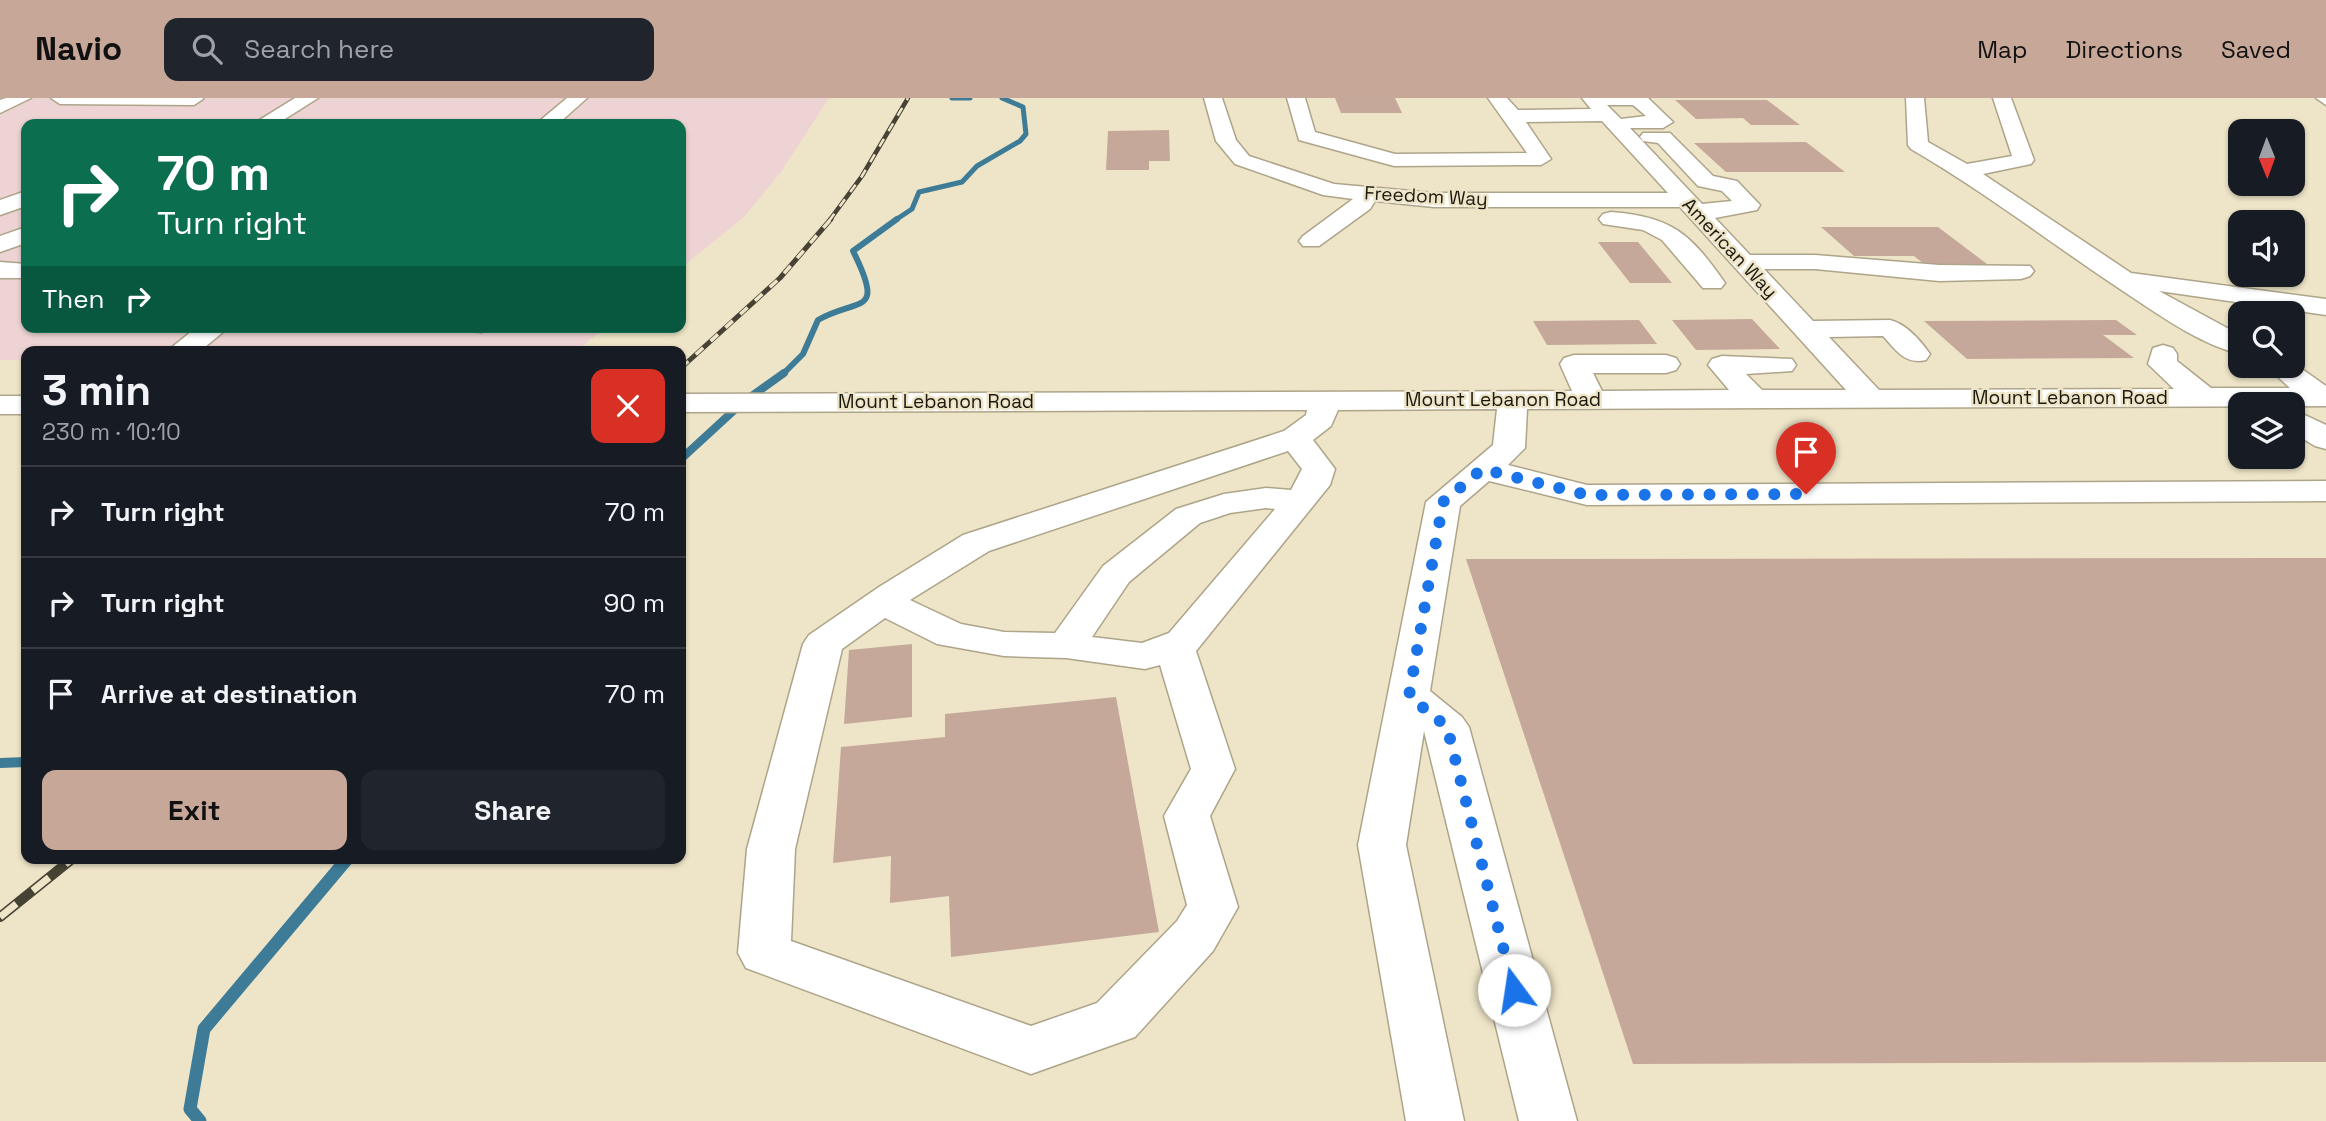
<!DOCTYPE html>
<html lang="en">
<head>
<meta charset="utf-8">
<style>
	:root { --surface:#171b24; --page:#20242c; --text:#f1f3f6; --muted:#9ea1a6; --line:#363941; --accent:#c6a798 }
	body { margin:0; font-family:"Space Grotesk",sans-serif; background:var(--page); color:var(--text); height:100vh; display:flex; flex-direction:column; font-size:26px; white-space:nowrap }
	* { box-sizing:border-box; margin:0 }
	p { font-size:23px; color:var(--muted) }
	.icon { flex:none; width:38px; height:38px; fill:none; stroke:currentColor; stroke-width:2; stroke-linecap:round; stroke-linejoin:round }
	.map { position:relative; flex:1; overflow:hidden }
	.panel { position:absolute; left:21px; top:248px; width:665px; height:518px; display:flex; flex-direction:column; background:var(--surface); border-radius:14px; box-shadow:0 2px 5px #0004 }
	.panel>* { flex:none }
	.banner { position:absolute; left:21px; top:21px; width:665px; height:214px; border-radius:14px; box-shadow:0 2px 5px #0004; background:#0b6e4f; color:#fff; overflow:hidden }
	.needle { width:46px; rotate:179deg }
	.buttons { position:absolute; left:2228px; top:21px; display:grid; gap:14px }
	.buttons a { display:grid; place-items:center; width:77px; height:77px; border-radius:14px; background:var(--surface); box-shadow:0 2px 5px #0004; font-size:35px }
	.pin { position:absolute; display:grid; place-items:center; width:60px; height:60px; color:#fff; margin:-72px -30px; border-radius:50% 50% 50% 0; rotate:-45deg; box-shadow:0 0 7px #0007 }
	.pin .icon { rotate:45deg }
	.me { position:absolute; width:77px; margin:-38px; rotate:346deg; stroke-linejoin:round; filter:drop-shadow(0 0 5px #0008) }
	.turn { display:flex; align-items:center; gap:24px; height:147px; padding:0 21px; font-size:32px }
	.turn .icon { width:91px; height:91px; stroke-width:2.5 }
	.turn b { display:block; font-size:49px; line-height:60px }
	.then { display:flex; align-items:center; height:66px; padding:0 21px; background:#0003; gap:14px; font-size:26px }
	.round { display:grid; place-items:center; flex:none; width:74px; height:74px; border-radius:14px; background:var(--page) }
	.summary { display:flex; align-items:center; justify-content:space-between; height:119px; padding:0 21px }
	h1 { font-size:42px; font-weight:800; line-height:52px }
	.action { display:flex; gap:14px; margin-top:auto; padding:14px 21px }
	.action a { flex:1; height:80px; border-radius:14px; background:var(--accent); color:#111; font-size:28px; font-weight:800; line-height:80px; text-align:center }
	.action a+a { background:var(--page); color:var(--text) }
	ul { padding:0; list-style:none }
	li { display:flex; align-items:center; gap:21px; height:91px; padding:0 21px; border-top:2px solid var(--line) }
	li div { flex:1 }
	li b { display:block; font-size:26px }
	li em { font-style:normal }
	header { display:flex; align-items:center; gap:42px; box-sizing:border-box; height:98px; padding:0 35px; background:var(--accent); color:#111 }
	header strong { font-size:33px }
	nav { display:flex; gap:38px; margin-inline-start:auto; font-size:24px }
	.search { width:490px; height:63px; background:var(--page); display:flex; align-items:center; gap:18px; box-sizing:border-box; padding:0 24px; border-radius:14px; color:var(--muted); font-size:26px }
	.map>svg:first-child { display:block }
	.commercial { fill:#eed3d4 }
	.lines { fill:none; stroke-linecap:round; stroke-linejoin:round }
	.stream-far4 { stroke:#3d7b96; stroke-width:5 }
	.stream-far3 { stroke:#3d7b96; stroke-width:6 }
	.stream-far2 { stroke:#3d7b96; stroke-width:8 }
	.stream-far1 { stroke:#3d7b96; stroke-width:10 }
	.stream { stroke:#3d7b96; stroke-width:13 }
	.building { fill:#c5a89a }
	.minor-casing { stroke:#ada489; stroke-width:3 }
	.minor { fill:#fff; fill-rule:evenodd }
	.rail-far2-casing { stroke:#464234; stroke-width:4.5 }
	.rail-far1-casing { stroke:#464234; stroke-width:5 }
	.rail-casing { stroke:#464234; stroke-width:10 }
	.rail-far2 { stroke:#eee5c8; stroke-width:2.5; stroke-dasharray:9; stroke-linecap:butt }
	.rail-far1 { stroke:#eee5c8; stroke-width:3.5; stroke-dasharray:10; stroke-linecap:butt }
	.rail { stroke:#eee5c8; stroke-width:7; stroke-dasharray:21; stroke-linecap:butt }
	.route { stroke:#1a73e8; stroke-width:12; stroke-dasharray:0 21.6 }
	.labels { text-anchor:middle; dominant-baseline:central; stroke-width:5; stroke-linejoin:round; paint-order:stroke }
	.far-street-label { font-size:19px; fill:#1b180e; stroke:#eee5c8 }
</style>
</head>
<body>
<header>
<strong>Navio</strong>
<div class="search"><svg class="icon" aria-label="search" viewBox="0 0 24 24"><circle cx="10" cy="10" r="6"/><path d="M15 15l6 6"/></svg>Search here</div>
<nav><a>Map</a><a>Directions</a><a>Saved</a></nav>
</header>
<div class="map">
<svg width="2326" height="1023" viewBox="0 0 2326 1023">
	<rect width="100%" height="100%" fill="#eee5c8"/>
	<!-- commercial -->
	<path class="commercial" d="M0,0H829L781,74L744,119L681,170V26H26V229H606L575,254H26V262H0Z"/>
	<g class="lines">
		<!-- stream-far4 -->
		<path class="stream-far4" d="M952,0H970
			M894,123L912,111L919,94L962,84L977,68L1020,43L1026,36L1023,9L1002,0"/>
		<!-- stream-far3 -->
		<path class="stream-far3" d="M782,277L803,256L818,222C858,199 886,219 853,153L897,121"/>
		<!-- stream-far2 -->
		<path class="stream-far2" d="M681,361L742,305L784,275"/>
		<!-- stream-far1 -->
		<path class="stream-far1" d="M0,665L26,664"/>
		<!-- stream -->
		<path class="stream" d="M200,1023L190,1011L204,931L347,761"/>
	</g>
	<!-- building -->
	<path class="building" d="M1335,0H1395L1402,15H1341Z
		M1675,2H1767L1800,27H1751L1743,20L1696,21Z
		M1169,32L1170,63H1149V72H1106L1108,33Z
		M1806,44L1845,74H1726L1694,45Z
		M1821,129H1938L1991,169L1929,170L1914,158H1854Z
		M1598,144H1638L1672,185H1630Z
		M1752,221L1780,251L1696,252L1672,222Z
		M1639,222L1657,246L1547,247L1533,223Z
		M2116,222L2137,237H2103L2134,260L1967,261L1924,223Z
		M431,229H491L482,236Z
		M2326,460V964L1633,966L1466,461Z
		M912,546V619L844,626L849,552Z
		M1116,599L1159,834L951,859L949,798L890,805L891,758L833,765L841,649L945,639V616Z"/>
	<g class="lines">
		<!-- minor casing -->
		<g class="minor-casing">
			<path id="minor" d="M6,0H31L0,15V2Z
				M51,0H203V1L194,7L60,6Z
				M295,0H318L277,26H253Z
				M567,0H587L558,26H536Z
				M1204,0H1222L1236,42L1249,58L1334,86L1434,95H1668L1602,23L1526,24L1551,61L1541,67L1394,68L1299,42L1287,0H1305L1315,34L1395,56L1527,55L1488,0H1507L1518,12L1591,11L1582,0H1648L1673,24L1663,30H1630L1702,106L1732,103L1722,93L1698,88L1658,45L1643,43L1640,39L1643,35H1670L1713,78L1737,83L1760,107L1757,112L1715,120L1750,157H1815L1939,167L2030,168L2034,173L2030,178L2021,181L1939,183L1815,171H1764L1813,223L1890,222C1906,226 1921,243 1930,256L1926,262C1905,267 1896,252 1883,238L1829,239L1879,292L2174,291L2148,266L2153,250L2163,247L2173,250L2177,256V263L2211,290H2290L2266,268H2292V264L2326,288V308L1527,311L1525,350L1508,367L1587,387L2326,383V403L1587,407L1489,383L1460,408L1430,593L1462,619L1469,629L1577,1023H1519L1424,633L1406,747L1464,1023H1406L1358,747L1426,404L1493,347L1497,311L1338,312L1331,328L1313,342L1335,371L1330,387L1196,553L1235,671L1210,718L1238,809L1213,853L1135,939L1031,976L746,870L738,855L747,751L803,546L809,537L879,489L963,437L1284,333L1306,317L1307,312L681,314V296L1572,293L1560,266L1564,260L1574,257H1666L1676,260L1680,266L1676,272L1666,275H1593L1602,293L1729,292L1708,267L1712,261L1722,258L1792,261L1796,267L1792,273L1746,276L1762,292H1846L1680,109H1434L1375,103L1370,111L1319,148H1303L1299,143L1303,138L1353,101L1323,97L1235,66L1216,43ZM1607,7H1633L1646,18L1621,21ZM1288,353L1302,371L1291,392L1266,390L1224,396L1176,411L1103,468L1055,535L1004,534L961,526L910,502L989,453ZM1266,410L1275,411L1169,535L1142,545L1092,539L1129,484L1200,425L1230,415ZM885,520L937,546L1004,558L1066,560L1145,571L1160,567L1191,671L1164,718L1187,807L1177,823L1097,905L1031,928L791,843L795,751L842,551Z
				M1906,0H1924L1928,44L1967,66L2012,58L1993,0H2011L2034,62L2031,66L1983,76L2131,175L2326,201V217L2159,193L2240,237V256C2199,246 2158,216 2123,193C2052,146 1985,94 1911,51L1908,47Z
				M2316,0H2326V7Z
				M26,93V108L0,117V102Z
				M1611,114C1672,119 1690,135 1725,185L1721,190H1703L1662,142L1643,132L1603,126L1599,121L1603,116Z
				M26,129V145L0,154V138Z
				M0,164L26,166V180H0Z
				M197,229H229L199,254H166Z
				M0,298H26V316H0Z
				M2292,311L2326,327V351L2315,348L2292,334Z"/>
		</g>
		<!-- minor -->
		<use href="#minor" class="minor"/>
		<!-- rail-far2 casing -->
		<g class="rail-far2-casing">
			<path id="rail-far2" d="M829,123L862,78L908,0"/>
		</g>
		<!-- rail-far1 casing -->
		<g class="rail-far1-casing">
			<path id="rail-far1" d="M681,270L780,180L831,121"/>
		</g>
		<!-- rail casing -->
		<g class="rail-casing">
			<path id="rail" d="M0,819L72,761"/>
		</g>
		<!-- rail-far2 -->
		<use href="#rail-far2" class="rail-far2"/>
		<!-- rail-far1 -->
		<use href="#rail-far1" class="rail-far1"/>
		<!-- rail -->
		<use href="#rail" class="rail"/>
	</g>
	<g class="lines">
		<!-- route -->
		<path class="route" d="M1514,892L1447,629L1409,598L1443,404L1482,371L1587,397L1806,396"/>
	</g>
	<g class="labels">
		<!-- far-street labels -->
		<g class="far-street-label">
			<text transform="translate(1426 98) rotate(3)">Freedom Way</text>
			<text transform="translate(1730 150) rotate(47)">American Way</text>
			<text x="2070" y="299">Mount Lebanon Road</text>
			<text x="1503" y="301">Mount Lebanon Road</text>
			<text x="936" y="303">Mount Lebanon Road</text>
		</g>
	</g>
</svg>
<div class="buttons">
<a><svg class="needle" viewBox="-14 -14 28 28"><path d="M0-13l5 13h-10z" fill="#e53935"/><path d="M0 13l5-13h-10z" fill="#9ea1a6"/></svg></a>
<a><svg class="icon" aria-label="sound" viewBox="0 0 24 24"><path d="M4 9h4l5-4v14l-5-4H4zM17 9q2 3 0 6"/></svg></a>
<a><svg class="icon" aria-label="search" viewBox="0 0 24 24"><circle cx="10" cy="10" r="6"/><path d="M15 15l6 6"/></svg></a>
<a><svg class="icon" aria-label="layers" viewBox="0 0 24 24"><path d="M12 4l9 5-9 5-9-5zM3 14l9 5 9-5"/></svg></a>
</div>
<div class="pin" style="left:1806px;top:396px;background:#d93025"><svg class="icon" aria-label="arrive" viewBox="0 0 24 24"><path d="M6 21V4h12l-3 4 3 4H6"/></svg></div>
<svg class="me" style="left:1514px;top:892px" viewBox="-20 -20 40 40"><circle r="19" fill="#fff"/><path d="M0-13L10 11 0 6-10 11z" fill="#1a73e8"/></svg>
<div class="banner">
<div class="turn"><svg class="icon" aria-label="right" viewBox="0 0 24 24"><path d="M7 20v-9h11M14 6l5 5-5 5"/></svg><div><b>70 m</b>Turn right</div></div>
<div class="then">Then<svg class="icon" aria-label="right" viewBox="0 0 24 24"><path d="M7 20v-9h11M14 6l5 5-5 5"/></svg></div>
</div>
<section class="panel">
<div class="summary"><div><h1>3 min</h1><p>230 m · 10:10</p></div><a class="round" style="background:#d93025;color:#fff"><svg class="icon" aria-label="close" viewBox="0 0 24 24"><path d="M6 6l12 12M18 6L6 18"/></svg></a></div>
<ul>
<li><svg class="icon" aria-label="right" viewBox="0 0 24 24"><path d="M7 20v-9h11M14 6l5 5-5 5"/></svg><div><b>Turn right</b></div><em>70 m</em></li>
<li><svg class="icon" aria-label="right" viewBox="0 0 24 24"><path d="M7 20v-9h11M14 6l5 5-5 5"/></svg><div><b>Turn right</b></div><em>90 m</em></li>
<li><svg class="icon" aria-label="arrive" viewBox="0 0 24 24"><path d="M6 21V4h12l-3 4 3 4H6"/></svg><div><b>Arrive at destination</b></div><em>70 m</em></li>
</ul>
<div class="action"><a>Exit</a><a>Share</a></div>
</section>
</div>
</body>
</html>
